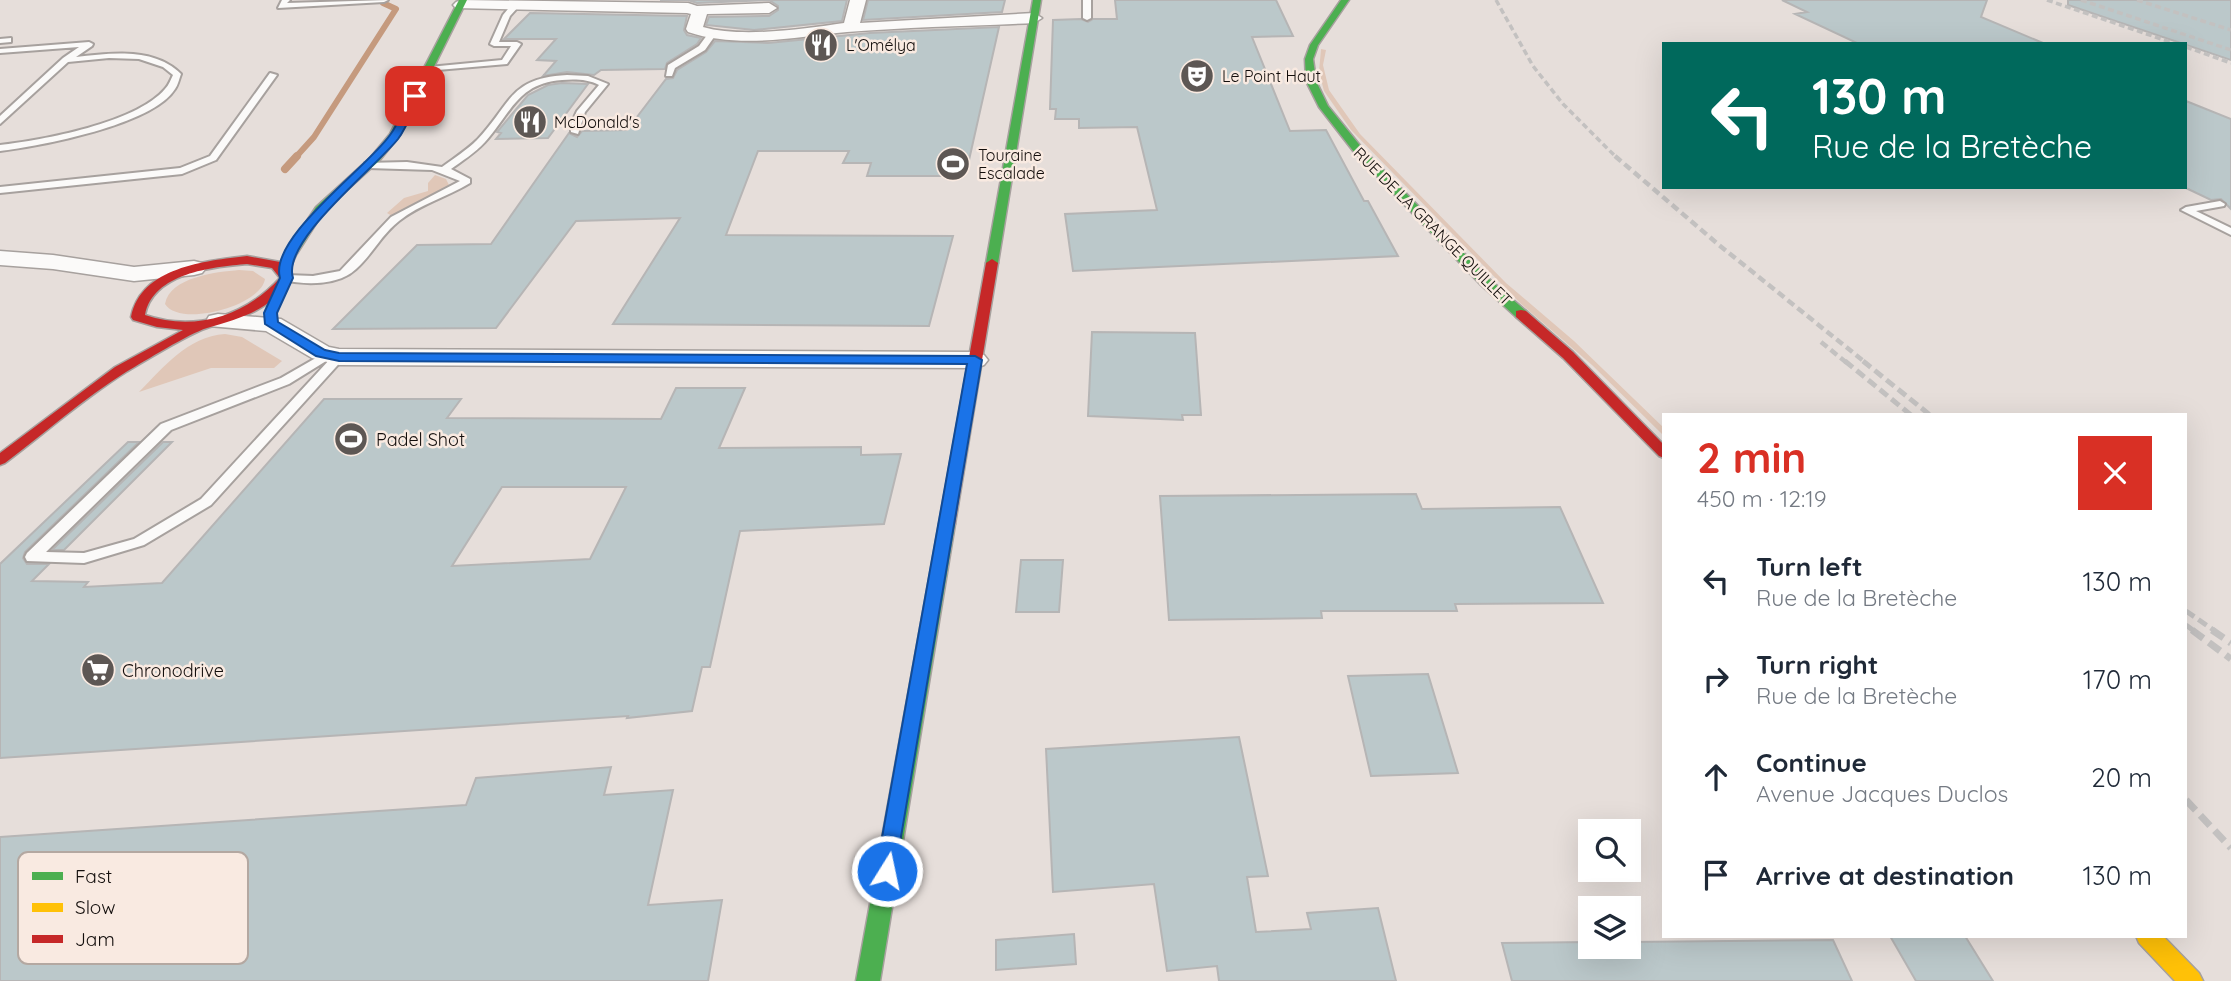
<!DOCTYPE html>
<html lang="en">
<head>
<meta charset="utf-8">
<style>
	:root { --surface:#fff; --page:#f2f2f3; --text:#1f2937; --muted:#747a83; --accent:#d93025 }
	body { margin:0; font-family:Quicksand,sans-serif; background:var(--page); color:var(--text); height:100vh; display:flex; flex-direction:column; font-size:26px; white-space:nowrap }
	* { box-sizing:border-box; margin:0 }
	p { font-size:23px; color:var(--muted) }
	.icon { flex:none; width:38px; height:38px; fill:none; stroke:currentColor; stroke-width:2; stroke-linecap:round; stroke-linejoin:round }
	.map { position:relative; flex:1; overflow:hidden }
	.sheet { position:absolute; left:1662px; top:413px; width:525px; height:525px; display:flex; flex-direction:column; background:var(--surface); border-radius:0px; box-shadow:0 7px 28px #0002 }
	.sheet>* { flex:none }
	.guide { position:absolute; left:1662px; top:42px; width:525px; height:147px; border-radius:0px; box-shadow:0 7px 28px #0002; background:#00695c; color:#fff; overflow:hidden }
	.fabs { position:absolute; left:1578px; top:819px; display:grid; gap:14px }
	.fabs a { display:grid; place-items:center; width:63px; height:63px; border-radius:0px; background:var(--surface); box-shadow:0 7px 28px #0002; font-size:35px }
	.pin { position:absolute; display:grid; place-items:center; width:60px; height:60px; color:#fff; margin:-30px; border-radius:14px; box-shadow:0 4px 10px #0006 }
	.me { position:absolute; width:77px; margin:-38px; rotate:10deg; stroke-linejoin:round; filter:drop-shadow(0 0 5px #0008) }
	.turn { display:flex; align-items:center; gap:24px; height:147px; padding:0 35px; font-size:32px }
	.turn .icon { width:91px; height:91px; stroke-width:2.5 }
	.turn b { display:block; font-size:49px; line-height:60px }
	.round { display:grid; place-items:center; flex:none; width:74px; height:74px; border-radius:0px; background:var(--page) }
	.overview { display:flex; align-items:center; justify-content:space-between; height:119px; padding:0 35px }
	h1 { font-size:42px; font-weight:700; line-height:52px; color:var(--accent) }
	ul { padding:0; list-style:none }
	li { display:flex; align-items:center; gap:21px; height:98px; padding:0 35px }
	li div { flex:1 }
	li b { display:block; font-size:26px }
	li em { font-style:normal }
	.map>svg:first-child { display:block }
	.green { fill:#e0c7b8 }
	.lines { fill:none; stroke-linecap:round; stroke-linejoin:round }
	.stream-far1 { stroke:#c59a7e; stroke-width:6 }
	.stream { stroke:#c59a7e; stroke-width:8 }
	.building { fill:#bbc8ca; stroke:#b6b5b5; stroke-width:2; fill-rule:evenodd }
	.lane-casing { stroke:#a7a19e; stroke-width:4 }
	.street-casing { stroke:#a7a19e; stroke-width:3 }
	.fast-casing { stroke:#a7a19e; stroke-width:3 }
	.slow-casing { stroke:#a7a19e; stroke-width:3 }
	.jam-casing { stroke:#a7a19e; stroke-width:3 }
	.lane { fill:#fbfaf9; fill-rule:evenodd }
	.street { fill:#fbfaf9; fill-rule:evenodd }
	.fast { fill:#4caf50; fill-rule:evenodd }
	.slow { fill:#ffc107; fill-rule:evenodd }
	.jam { fill:#c62828; fill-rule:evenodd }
	.rail-far3 { stroke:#c3c1c0; stroke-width:3.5; stroke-dasharray:6 3.5; stroke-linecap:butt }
	.rail-far2 { stroke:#c3c1c0; stroke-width:4.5; stroke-dasharray:8 4.5; stroke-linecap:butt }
	.rail-far1 { stroke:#c3c1c0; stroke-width:5; stroke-dasharray:10 5; stroke-linecap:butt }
	.rail { stroke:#c3c1c0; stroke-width:7; stroke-dasharray:14 7; stroke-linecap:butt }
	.route { fill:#1a73e8; stroke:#114b97; stroke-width:2 }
	.labels { text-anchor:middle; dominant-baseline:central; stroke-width:5; stroke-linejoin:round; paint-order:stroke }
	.far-poi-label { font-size:16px; fill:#130e0c; stroke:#f9eae1; text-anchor:start }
	.far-street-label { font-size:16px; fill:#130e0c; stroke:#f9eae1 }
	.poi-label { font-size:18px; fill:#130e0c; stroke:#f9eae1; text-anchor:start }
	.key { fill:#f9eae1; stroke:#b4a8a1; stroke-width:2 }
	.key-label { font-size:19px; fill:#130e0c }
</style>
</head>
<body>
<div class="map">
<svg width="2231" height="981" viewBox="0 0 2231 981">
	<rect width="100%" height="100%" fill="#e6deda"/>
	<!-- green -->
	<path class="green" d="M1321,49L1326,50L1323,65L1329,90L1360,134L1506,283L1574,341L1664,428V436L1592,365L1520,303L1351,130L1324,91L1319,72Z
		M435,175L446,179L449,185L392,216L387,213L404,198L428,191V183Z
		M239,270L253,271L265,279C261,306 180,328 165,304C170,277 216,272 239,270Z
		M225,334L242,337L282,361L274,368H211L139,392C164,367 187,337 225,334Z"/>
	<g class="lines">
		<!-- stream-far1 -->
		<path class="stream-far1" d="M295,158L314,137L396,9L383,3"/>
		<!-- stream -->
		<path class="stream" d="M285,169L297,156"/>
	</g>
	<!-- building -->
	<path class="building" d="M660,0H847L842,21L754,30L706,25L709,17L769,16L778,10V6L769,0L697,3L688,0Z
		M868,0H1005L1002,12L863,20Z
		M1115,0H1276L1293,36L1252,37L1290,131L1326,130L1364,201H1368L1398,256L1073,271L1065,214L1157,210L1137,127L1079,128V119H1055L1056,109H1050L1053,20L1081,19L1088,22L1093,19H1117Z
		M1782,0H1987L1981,17L2043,43L1859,44L1795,14L1807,12Z
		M2068,0H2231V60L2068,5Z
		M530,13L687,16L684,30L687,35L701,38L697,44L667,63L665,69L601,70L594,75L567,72L543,76L556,61L537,60L556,39H504Z
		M999,27L967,169L952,168L950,176H867L871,163H843L849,151H758L726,235L953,236L929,326L613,324L680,218L576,221L496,328L333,329L417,245L491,244L569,133L577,137L582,131L627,130L666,79L673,78L677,70L706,52L715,41L768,43L870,33Z
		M562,83L588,84L548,138L496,139L501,133L497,132L528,95L548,85Z
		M2186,101L2231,119V209L2221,199L2211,200L2186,188Z
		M1092,332L1195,333L1201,415H1182L1183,420L1088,416Z
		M676,388H745L719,448L861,447V455L901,454L884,524L740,531L710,667H702L692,711L627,718L628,716L0,758V564L128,442H139L25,552L23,558L27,564H49L32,581L88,582L84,587L162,583L324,399H461L447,418L661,419ZM502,487H626L590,559L452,566Z
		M163,442H172L64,550H52Z
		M1416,494L1422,509L1560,507L1603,603L1455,604L1457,611H1321L1322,618L1169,620L1160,496Z
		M1021,560H1063L1059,612H1016Z
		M1428,674L1458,773L1371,776L1348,676Z
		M1239,737L1268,876L1247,877L1256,932L1311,929L1307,913L1378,908L1396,981H1219L1217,966L1167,971L1154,884L1053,892L1046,749Z
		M611,767L604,795L673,790L648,905L722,900L708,981H0V837L466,805L476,778Z
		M1074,934L1076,964L996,970V940Z
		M1890,936H1965L1993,981H1916Z
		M1833,940L1852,981H1512L1502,943L1591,942V947H1629V942Z"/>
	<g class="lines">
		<!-- lane casing -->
		<g class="lane-casing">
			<path id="lane" d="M282,0H290L287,3L388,0L384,2L278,8Z
				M1083,0H1091V18L1087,20L1083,18Z
				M513,3L520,5L510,16L499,42H517L521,44L507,64L426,71L425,69L429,67L502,60L511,46H494L490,44L503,15Z
				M710,31L717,33L705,50L675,68L672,76H666L668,65L699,46Z
				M11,38V42L0,43V39Z
				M89,42L93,44L92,46L76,57C111,53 154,47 181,74C179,79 178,85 175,89C153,125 40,146 0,151V145C43,140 136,123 165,89C169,85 171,79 173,75L163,67L139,59L109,58L68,62L0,124V116L63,58L79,47L0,53V49Z
				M270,73L277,75L216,160L182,174L0,193V187L180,168L210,156Z
				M567,75L588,76L608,84L585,112L578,134L571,132V124L577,111L599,85C588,79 574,79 562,80C518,83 511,113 485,142C475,153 462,161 451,169L470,179V183C447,197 420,204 399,221C381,235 372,255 356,269C338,286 305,285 283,280V276L287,275L313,276L340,271L391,217L460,181L432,170L368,168L365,167V163L407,162L442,167C454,158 467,150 477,140C512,103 509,78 567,75Z
				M2220,201L2225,204L2224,206L2196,211L2231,228V235L2181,210L2186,207Z
				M328,351L334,356L339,353L345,357L211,505L144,545L84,563L27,561L25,557L27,553L161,424L281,378ZM331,358L201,499L134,539L84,553L46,552L171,430L289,384Z"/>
		</g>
		<!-- street casing -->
		<g class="street-casing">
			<path id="street" d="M461,0L688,3L697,6L769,3L777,8L769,13L707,14L703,27C741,38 804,29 844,23L850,0H866L860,23L1034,13L1042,18L1034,23C972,26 909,27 847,32C796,37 739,49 688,32L686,29L691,14L687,13L456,8L453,5L456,2Z
				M0,251L53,255L134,267L194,261L202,263L206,268L202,273L194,275L134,281L53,269L0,265Z
				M218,314L281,319L329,347L339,349L975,352L984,355L988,360L984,365L975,368L339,365L312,358L266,331L209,326L206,321L209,316Z"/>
		</g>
		<!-- fast casing -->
		<g class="fast-casing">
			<path id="fast" d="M459,0H467L400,135L379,161L324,211L296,255L288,273H280L278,270L284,255L316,207L371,157L390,134Z
				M1033,0H1041L998,263L992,267L986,263Z
				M1341,0H1349L1318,45L1313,59L1316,81L1328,106L1362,148L1489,279L1526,311V317H1516L1481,285L1354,152L1319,107L1306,81L1305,59L1310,45Z
				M947,519L955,524L880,981H856L939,524Z"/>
		</g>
		<!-- slow casing -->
		<g class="slow-casing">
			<path id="slow" d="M2136,936H2163L2199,973L2203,981H2175L2139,943Z"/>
		</g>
		<!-- jam casing -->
		<g class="jam-casing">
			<path id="jam" d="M247,256L280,262L293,278C268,311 244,317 207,328C188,334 145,361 126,372C84,398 45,433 5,463L0,465V453L115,367L183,330L157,327L133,320L131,317C141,267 205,261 247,256ZM247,264L272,268L280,278C245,316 195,332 145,315C153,273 212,267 247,264Z
				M992,259L998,263L955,524L947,529L939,524L986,263Z
				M1521,310L1526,311L1573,352L1664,445V458L1659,456L1563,358L1516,317V311Z"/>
		</g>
		<!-- lane -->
		<use href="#lane" class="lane"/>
		<!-- street -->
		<use href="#street" class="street"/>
		<!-- fast -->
		<use href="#fast" class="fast"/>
		<!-- slow -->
		<use href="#slow" class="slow"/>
		<!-- jam -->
		<use href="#jam" class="jam"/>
		<!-- rail-far3 -->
		<path class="rail-far3" d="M1496,0L1533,66L1563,104L1617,158
			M2047,0L2176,44
			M2081,0L2231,50
			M2137,0L2231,30
			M2186,47L2231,63"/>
		<!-- rail-far2 -->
		<path class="rail-far2" d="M1615,156L1719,245L1866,363
			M1821,342L1847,363"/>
		<!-- rail-far1 -->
		<path class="rail-far1" d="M1845,361L1911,415
			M1863,361L1930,415
			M2186,611L2215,631
			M2186,625L2194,631"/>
		<!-- rail -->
		<path class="rail" d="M2192,630L2231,659
			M2212,630L2231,643
			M2186,800L2231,848"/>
	</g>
	<!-- route -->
	<path class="route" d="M415,93L420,96C413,110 407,127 398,139C375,168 281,241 293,278L277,313L278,322L325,350L339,353L975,356L982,360L894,878L887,881L879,878L876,871L967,364L339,361L316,356L265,324L264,313L280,278C268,238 369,166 390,135C399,123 404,108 410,96Z"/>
	<!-- icons -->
	<defs>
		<g id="restaurant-disc" transform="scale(1.75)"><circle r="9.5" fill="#5d5754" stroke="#f9eae1"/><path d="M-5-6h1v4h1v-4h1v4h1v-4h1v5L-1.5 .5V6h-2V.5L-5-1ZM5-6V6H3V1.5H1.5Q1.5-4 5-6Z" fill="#fff"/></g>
		<g id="theatre-disc" transform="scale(1.75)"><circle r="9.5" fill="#5d5754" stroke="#f9eae1"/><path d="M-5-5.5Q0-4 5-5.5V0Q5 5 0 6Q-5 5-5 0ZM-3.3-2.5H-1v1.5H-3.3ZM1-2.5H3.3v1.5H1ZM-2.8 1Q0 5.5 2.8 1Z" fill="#fff"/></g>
		<g id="stadium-disc" transform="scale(1.75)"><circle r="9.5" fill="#5d5754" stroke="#f9eae1"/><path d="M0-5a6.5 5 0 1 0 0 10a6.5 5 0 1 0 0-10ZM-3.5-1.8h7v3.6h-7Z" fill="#fff"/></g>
		<g id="supermarket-disc" transform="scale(1.75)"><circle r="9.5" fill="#5d5754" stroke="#f9eae1"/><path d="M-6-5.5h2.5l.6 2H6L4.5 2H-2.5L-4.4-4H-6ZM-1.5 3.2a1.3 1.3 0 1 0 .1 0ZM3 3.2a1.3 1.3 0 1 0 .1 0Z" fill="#fff"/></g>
	</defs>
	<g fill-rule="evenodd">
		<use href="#restaurant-disc" x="821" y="45"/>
		<use href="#theatre-disc" x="1197" y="76"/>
		<use href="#restaurant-disc" x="530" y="122"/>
		<use href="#stadium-disc" x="953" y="164"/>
		<use href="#stadium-disc" x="351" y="439"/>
		<use href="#supermarket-disc" x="98" y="670"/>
	</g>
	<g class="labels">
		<!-- far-poi labels -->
		<g class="far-poi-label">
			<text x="846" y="45">L'Omélya</text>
			<text x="1222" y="76">Le Point Haut</text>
			<text x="554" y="122">McDonald's</text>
			<text x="978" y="155">Touraine<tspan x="978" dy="18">Escalade</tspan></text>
		</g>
		<!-- far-street labels -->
		<g class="far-street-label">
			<text transform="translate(1433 226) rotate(45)">RUE DE LA GRANGE QUILLET</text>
		</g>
		<!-- poi labels -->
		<g class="poi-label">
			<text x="376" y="439">Padel Shot</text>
			<text x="122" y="670">Chronodrive</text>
		</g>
	</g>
	<!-- legend -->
	<rect x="18" y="852" width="230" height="112" rx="10" class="key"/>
	<rect x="32" y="872" width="31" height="8" fill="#4caf50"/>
	<rect x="32" y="903" width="31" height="9" fill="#ffc107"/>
	<rect x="32" y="935" width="31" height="8" fill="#c62828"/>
	<g class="key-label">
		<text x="75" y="883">Fast</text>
		<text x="75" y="914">Slow</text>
		<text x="75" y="946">Jam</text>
	</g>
</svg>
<div class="fabs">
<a><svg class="icon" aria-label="search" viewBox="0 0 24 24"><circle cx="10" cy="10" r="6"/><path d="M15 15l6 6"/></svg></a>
<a><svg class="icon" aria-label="layers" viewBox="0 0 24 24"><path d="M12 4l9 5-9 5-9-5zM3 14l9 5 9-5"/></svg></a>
</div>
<div class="pin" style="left:415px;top:96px;background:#d93025"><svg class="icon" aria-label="arrive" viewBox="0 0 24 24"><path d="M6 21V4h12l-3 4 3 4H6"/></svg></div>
<svg class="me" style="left:887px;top:871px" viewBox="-20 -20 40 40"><circle r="17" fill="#1a73e8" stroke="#fff" stroke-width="3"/><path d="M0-11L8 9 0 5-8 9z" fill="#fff"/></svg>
<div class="guide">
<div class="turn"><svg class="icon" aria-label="left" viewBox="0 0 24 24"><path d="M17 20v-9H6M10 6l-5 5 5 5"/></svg><div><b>130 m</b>Rue de la Bretèche</div></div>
</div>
<section class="sheet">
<div class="overview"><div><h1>2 min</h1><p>450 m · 12:19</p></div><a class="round" style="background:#d93025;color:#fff"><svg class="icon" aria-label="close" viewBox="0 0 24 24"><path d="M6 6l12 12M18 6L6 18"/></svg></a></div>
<ul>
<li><svg class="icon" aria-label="left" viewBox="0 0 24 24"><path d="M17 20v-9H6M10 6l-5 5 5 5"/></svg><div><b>Turn left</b><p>Rue de la Bretèche</p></div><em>130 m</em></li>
<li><svg class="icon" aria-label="right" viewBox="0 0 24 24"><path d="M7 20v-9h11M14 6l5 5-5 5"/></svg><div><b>Turn right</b><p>Rue de la Bretèche</p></div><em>170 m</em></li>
<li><svg class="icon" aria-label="ahead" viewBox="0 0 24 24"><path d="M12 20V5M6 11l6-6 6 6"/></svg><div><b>Continue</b><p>Avenue Jacques Duclos</p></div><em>20 m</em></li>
<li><svg class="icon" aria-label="arrive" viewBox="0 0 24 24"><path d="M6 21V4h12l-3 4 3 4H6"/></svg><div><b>Arrive at destination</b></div><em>130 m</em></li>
</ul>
</section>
</div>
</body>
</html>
